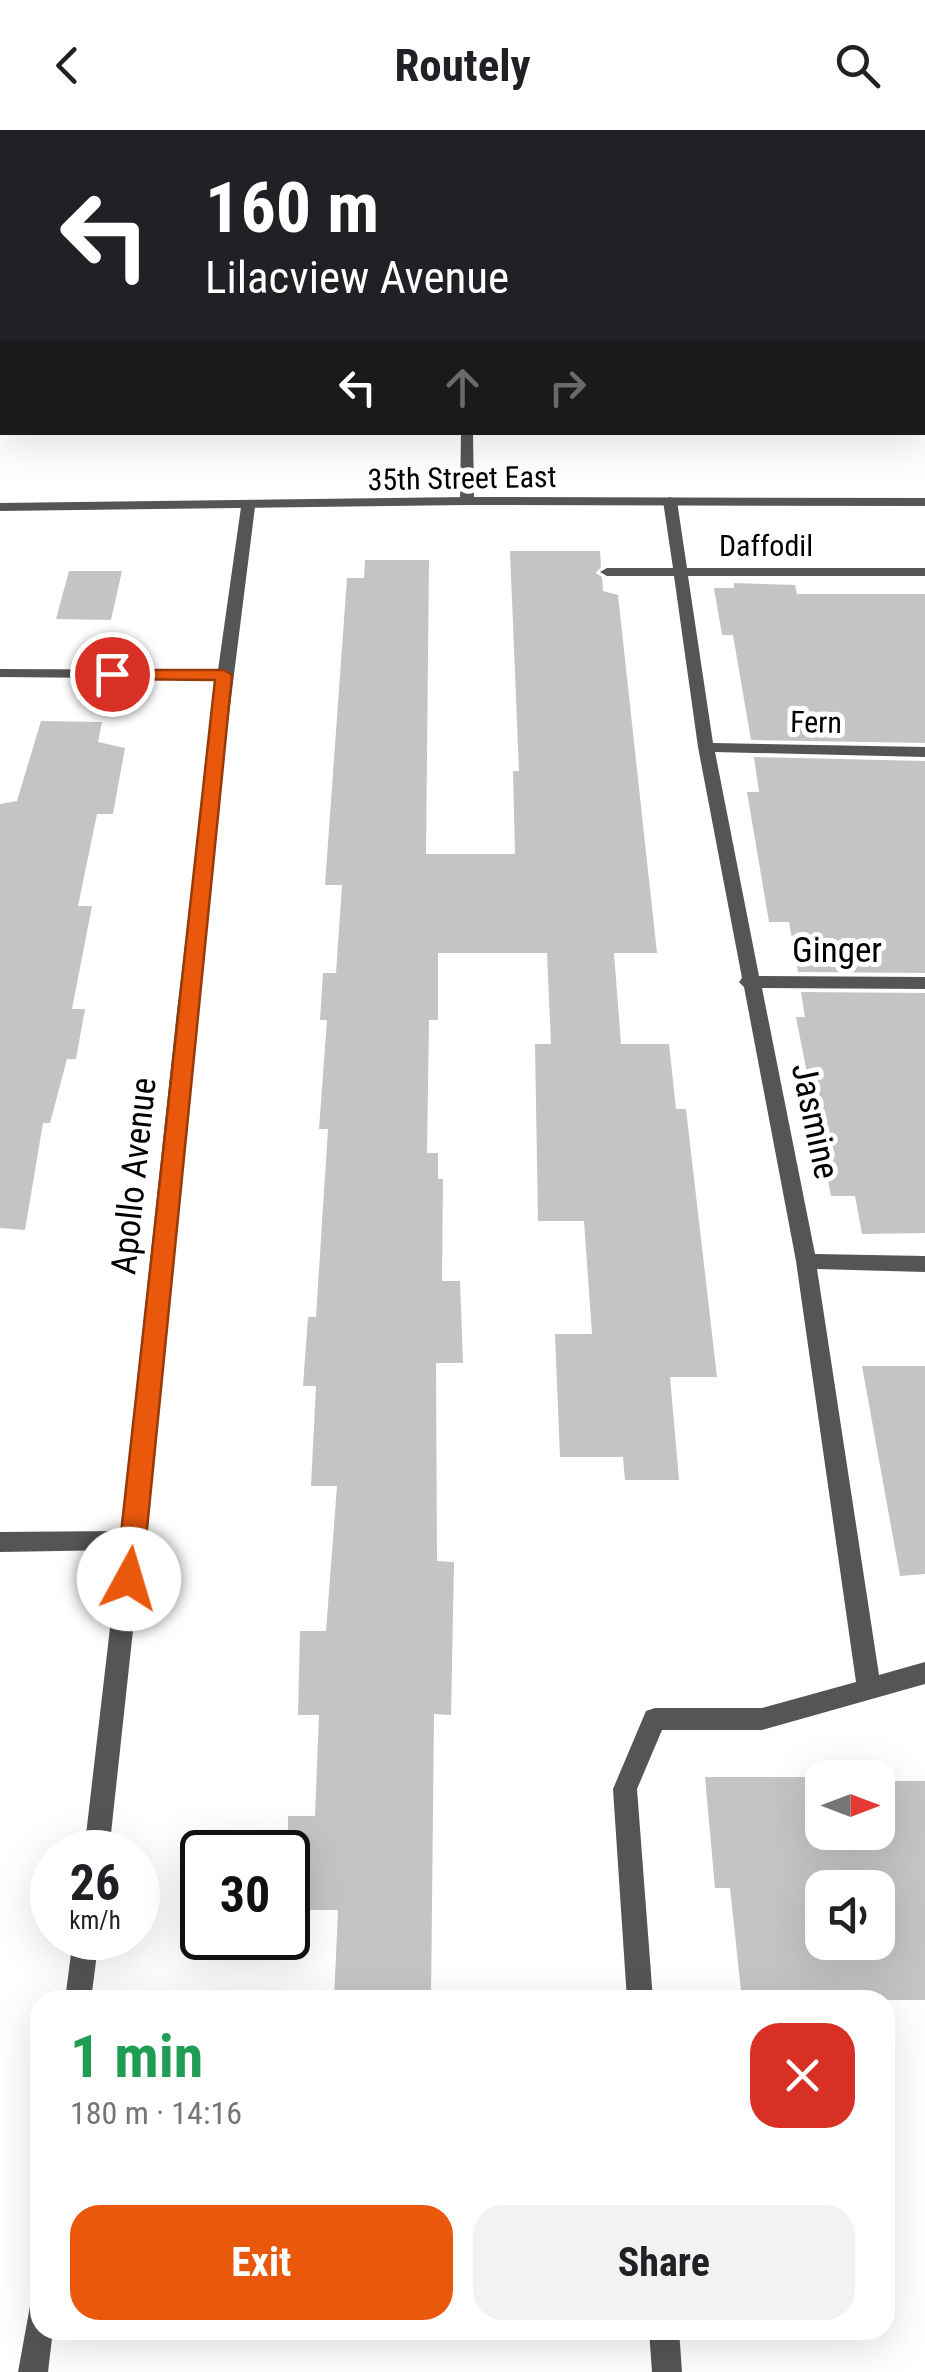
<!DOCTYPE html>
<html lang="en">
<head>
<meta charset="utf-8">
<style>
	:root { --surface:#fff; --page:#f2f2f2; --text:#202124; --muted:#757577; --accent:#ea580c }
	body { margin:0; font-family:"Roboto Condensed",sans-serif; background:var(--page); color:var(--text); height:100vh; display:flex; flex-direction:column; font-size:38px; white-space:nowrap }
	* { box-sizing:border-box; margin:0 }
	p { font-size:32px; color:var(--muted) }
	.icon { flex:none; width:55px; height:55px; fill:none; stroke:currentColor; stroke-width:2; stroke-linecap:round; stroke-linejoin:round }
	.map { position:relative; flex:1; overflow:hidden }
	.side { position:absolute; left:30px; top:1860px; width:865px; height:350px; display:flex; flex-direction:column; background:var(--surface); border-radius:30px; box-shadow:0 10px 40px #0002 }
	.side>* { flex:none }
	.guide { position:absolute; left:0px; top:0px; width:925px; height:305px; box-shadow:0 10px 40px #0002; background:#202124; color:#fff; overflow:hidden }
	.needle { width:65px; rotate:90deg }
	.controls { position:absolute; left:805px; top:1630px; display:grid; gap:20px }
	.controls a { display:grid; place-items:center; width:90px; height:90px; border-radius:20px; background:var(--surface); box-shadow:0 10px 40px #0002; font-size:50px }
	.speed { position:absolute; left:30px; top:1700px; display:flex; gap:20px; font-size:50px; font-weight:700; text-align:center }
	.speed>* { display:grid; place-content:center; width:130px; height:130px; border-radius:50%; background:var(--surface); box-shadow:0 10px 40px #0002; line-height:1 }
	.speed small { font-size:25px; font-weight:400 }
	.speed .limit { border:5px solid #111; border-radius:15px; background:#fff; color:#111 }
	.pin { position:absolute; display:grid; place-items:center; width:85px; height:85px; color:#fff; margin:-42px; border:5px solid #fff; border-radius:50%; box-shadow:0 2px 10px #0007 }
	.me { position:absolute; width:110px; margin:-55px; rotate:6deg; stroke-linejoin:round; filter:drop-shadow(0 0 8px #0008) }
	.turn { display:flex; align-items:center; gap:35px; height:210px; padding:0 40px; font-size:45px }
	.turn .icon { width:130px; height:130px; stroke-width:2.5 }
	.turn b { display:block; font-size:70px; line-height:85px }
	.lanes { display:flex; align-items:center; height:95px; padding:0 40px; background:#0003; justify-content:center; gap:50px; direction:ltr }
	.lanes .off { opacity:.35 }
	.round { display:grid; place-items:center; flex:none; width:105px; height:105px; border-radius:30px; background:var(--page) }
	.head { display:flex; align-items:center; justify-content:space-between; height:170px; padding:0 40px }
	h1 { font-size:60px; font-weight:700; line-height:75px; color:#1e9e55 }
	.button { display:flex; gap:20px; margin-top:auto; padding:20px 40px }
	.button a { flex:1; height:115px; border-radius:30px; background:var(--accent); color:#fff; font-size:40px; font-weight:700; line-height:115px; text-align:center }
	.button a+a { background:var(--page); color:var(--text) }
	header { display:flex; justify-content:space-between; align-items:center; height:130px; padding:0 40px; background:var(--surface); font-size:45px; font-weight:700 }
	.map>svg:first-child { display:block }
	.building { fill:#c4c4c4; fill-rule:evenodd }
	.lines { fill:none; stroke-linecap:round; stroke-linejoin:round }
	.service { fill:#555; fill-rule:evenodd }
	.minor { fill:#555; fill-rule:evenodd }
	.tertiary { fill:#555; fill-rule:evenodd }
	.route { fill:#ea580c; stroke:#983908; stroke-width:2.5 }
	.labels { text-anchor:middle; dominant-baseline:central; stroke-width:10; stroke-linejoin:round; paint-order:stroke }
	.far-street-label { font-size:30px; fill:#000; stroke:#fff }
	.street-label { font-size:35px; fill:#000; stroke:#fff }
</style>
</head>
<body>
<header><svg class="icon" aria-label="back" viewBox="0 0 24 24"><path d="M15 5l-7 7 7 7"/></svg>Routely<svg class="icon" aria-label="search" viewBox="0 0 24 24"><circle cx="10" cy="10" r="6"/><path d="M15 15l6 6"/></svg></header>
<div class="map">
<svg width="925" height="2242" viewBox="0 0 925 2242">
	<rect width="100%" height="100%" fill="#fff"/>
	<!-- building -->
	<path class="building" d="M510,421H600L601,437L596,443L602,447L603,461L618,465L657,823H614L621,914H669L676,979H686L717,1247H670L679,1350H625L623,1327H560L555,1204H592L584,1091H538L535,914H551L547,823H438V890H429L427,1023H438V1049H443L442,1151H460L463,1233H436L437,1431L454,1432L451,1585L434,1584L431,1870H334L338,1780H288V1686H315L319,1585H298L300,1501H326L337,1356H311L316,1256H303L308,1187H316L328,999H319L327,890H320L323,843H336L342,755H325L347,448H364L365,430H429L426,724H515L513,641H519Z
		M69,441H122L111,490L56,489Z
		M734,453L795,455L797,464H925V613L751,610L733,505H722L714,458H734Z
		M41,591L102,592L98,612L125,618L113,684H97L78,776H92L72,879H85L76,929H67L50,993H43L25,1100L0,1098V674L17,671Z
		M754,627L925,631V843L798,842L789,792H769L747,662H759Z
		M801,862L925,863V1103L862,1104L855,1066H831L796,887H805Z
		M862,1236H925V1444L900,1446Z
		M705,1647H877L822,1648V1702H878V1651H925V1870H742L730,1758H715ZM822,1758H878V1812H822Z"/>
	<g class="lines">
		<!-- service -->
		<path class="service" d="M670,367L677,371L687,438H925V446H688L713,613L925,617V627L715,622L759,846L925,847V859L762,858L815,1124L925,1126V1142L817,1139L879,1545L925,1532V1554L762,1600H662L637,1659L653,1870H627L613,1659L646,1581L655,1578H762L856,1552L796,1131L744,857L739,852L742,848L698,617L674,446H607L600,442L607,438H673L663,371Z
			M649,2200H679L682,2242H652Z"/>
		<!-- minor -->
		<path class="minor" d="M456,0H466V2H456Z
			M797,0H807L808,2H798Z
			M0,120H2V126H0Z
			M922,231H925V239H922Z
			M461,302H473L474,371L467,375L460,371Z
			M248,373L255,377L213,712L143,1405L145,1410L142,1417L109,1722H84L119,1420L0,1422V1402L121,1401L177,881L217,549L0,547V539L218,540L241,377Z
			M73,1808H99L91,1870H65Z
			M40,2171V2200H53L48,2242H18L30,2176Z"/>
		<!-- tertiary -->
		<path class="tertiary" d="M467,367L925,368V376L467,375L0,381V373Z"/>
	</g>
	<!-- route -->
	<path class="route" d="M106,540H224L232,545L142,1449L138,1457H120L116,1449L215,550L112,549L106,548Z"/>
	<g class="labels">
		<!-- far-street labels -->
		<g class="far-street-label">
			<text transform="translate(462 348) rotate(-1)">35th Street East</text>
			<text x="766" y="415">Daffodil</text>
			<text transform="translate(816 592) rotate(1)">Fern</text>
		</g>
		<!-- street labels -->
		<g class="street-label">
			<text x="837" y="820">Ginger</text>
			<text transform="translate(815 991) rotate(78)">Jasmine</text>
			<text transform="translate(134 1046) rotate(-84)">Apollo Avenue</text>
		</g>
	</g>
</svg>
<div class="controls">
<a><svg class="needle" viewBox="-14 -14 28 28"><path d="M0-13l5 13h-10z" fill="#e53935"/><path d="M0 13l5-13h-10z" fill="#757577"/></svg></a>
<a><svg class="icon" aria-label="sound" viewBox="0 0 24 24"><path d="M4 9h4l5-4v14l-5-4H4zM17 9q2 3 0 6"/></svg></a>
</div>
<div class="speed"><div>26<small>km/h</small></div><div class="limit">30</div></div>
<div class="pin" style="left:112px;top:544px;background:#d93025"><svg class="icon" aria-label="arrive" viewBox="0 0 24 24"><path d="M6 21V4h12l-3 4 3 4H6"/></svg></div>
<svg class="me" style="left:129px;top:1449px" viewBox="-20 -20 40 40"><circle r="19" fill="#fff"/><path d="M0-13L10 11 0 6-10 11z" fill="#ea580c"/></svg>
<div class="guide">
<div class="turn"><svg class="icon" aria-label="left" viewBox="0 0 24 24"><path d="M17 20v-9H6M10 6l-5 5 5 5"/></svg><div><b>160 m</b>Lilacview Avenue</div></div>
<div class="lanes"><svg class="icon" aria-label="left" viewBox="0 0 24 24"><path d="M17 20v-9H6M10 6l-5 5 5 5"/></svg><svg class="icon off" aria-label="ahead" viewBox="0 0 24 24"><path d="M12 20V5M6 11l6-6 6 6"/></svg><svg class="icon off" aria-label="right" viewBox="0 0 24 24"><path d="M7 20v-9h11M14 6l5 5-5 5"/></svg></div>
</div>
<section class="side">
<div class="head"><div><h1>1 min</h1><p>180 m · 14:16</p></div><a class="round" style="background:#d93025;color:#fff"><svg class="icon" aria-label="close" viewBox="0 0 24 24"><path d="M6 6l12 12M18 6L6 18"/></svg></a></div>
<div class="button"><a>Exit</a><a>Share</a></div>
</section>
</div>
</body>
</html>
